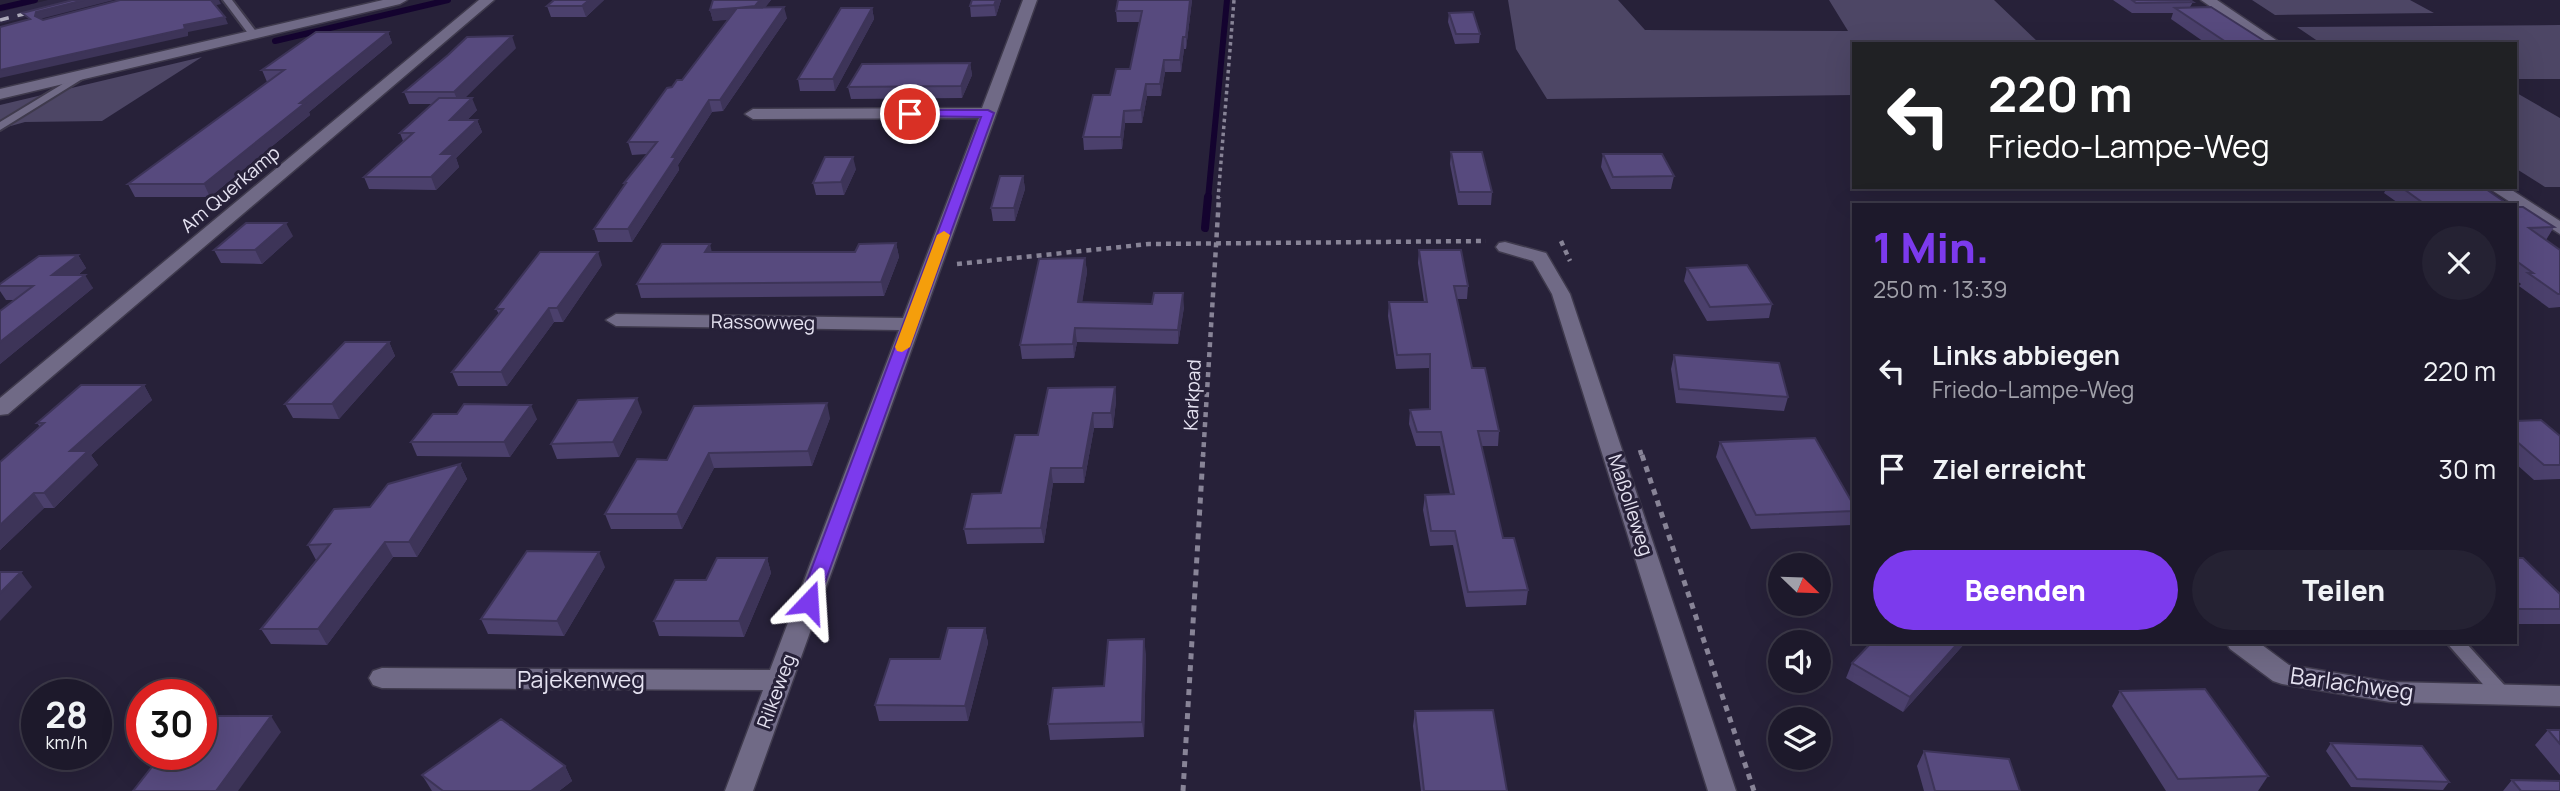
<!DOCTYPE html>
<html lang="de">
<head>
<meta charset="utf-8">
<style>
	:root { --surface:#1d192b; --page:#252233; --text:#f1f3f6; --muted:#a0a0a9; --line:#3b3847; --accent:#7c3aed }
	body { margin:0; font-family:Manrope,sans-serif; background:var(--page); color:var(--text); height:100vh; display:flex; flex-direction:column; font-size:26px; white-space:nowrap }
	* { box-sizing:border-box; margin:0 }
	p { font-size:23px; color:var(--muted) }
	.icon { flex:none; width:38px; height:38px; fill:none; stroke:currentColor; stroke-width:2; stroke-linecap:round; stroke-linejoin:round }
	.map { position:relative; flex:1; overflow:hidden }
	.details { position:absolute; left:1852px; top:203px; width:665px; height:441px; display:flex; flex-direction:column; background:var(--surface); border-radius:0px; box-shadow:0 7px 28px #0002,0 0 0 2px var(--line) }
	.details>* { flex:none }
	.hud { position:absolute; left:1852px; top:42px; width:665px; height:147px; border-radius:0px; box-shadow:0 7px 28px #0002,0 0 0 2px var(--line); background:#202124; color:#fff; overflow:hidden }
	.needle { width:46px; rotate:113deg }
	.buttons { position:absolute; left:1768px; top:553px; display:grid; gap:14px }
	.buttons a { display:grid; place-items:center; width:63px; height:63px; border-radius:50%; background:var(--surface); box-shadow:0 7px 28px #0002,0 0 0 2px var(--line); font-size:35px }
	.speed { position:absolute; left:21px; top:679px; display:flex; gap:14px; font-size:35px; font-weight:700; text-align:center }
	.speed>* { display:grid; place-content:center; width:91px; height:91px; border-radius:50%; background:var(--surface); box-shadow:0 7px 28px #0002,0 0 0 2px var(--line); line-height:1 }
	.speed small { font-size:18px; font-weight:400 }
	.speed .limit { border:10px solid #d22; background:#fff; color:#111 }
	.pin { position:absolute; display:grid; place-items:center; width:60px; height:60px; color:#fff; margin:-30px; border:4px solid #fff; border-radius:50%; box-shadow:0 2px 7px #0007 }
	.me { position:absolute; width:77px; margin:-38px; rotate:20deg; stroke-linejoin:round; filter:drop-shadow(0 0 5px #0008) }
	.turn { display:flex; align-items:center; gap:24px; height:147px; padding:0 21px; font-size:32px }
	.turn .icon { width:91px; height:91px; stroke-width:2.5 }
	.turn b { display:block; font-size:49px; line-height:60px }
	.round { display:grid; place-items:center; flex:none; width:74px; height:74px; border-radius:37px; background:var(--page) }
	.head { display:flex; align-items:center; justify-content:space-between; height:119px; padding:0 21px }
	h1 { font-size:42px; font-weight:800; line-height:52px; color:var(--accent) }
	.button { display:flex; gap:14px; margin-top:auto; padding:14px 21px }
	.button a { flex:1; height:80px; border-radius:42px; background:var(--accent); color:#fff; font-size:28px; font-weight:800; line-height:80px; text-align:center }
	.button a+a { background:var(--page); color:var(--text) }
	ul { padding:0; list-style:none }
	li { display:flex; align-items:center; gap:21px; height:98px; padding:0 21px }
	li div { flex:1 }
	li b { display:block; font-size:26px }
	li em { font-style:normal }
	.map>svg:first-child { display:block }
	.built { fill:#2f2846 }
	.green { fill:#4d4665 }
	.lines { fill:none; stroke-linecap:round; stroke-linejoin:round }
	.stream-far1 { stroke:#14032f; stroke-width:6 }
	.stream { stroke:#14032f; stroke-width:8 }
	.service-casing { stroke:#3f3a4d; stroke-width:4 }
	.minor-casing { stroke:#3f3a4d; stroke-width:3 }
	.secondary-casing { stroke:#3f3a4d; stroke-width:3 }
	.path-far2 { stroke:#888497; stroke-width:3.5; stroke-dasharray:3.5 3.5; stroke-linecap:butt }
	.path-far1 { stroke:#888497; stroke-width:4.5; stroke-dasharray:5 5; stroke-linecap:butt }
	.path { stroke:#888497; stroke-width:5; stroke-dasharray:6 6; stroke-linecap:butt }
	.service { fill:#706a86; fill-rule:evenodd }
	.minor { fill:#706a86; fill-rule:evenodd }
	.secondary { fill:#706a86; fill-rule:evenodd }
	.rail { stroke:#aca9ba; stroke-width:3.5; stroke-dasharray:9 9; stroke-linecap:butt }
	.wall { fill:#4b406c }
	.shaded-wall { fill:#3d3458 }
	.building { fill:#574a7e; stroke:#3d3458; stroke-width:2 }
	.route { fill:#7c3aed; stroke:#51269a; stroke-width:2 }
	.slow { fill:#f59e0b }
	.labels { text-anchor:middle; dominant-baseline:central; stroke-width:6; stroke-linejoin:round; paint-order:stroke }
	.street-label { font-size:19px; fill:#e5e2f1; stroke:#272139 }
	.near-street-label { font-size:23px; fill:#e5e2f1; stroke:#272139 }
</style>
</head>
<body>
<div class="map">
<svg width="2560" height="791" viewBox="0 0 2560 791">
	<rect width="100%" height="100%" fill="#272139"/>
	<!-- built -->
	<path class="built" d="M48,0H92L0,24V12Z"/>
	<!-- green -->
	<path class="green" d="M1508,0H1618L1645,30L1848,31L1829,0H1994L2040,44H1853V95L1547,99L1516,49Z
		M2252,0H2410L2434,13L2275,15Z
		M2560,25V79H2515V44H2322L2297,27Z
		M202,57L102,121L25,122L0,129V105Z
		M2515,92L2560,118V187H2545L2515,168Z"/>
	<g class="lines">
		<!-- stream-far1 -->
		<path class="stream-far1" d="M0,8L35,0
			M275,41L448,0
			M1208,199L1227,0"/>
		<!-- stream -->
		<path class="stream" d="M1205,228L1208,197"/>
		<!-- service casing -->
		<g class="service-casing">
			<path id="service" d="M223,0H232L258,34L256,36H250Z
				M84,71L89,74L87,76L0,130V122Z
				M2446,642H2465L2507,688L2510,693L2507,698L2501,700L2495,698Z"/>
		</g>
		<!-- minor casing -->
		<g class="minor-casing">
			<path id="minor" d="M479,0H494L8,414L0,415V398Z
				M1023,0H1037L753,791H725L763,690L382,688L373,685L369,678L373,671L382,668L770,670L899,330L616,326L606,320L616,314L903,318L979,118L753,119L745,114L753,109L982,108Z
				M2201,0H2217L2282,44H2265Z
				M2487,187H2507L2560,221V234Z
				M1505,242L1546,253L1570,294L1736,791H1708L1552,294L1533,261L1499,251L1496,247L1499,243Z
				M2226,642H2258L2289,665L2390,682L2560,686V706L2390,702L2282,684L2273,681L2230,649Z"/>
		</g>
		<!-- secondary casing -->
		<g class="secondary-casing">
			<path id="secondary" d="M383,0H407L400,4L0,99V89Z"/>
		</g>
		<!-- path-far2 -->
		<path class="path-far2" d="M1218,199L1234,0"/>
		<!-- path-far1 -->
		<path class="path-far1" d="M1561,241L1570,261
			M957,264L1149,244L1486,241
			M1640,450L1642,457
			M1203,457L1219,197"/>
		<!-- path -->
		<path class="path" d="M1642,455L1754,791
			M1183,791L1203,455"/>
		<!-- service -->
		<use href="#service" class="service"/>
		<!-- minor -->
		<use href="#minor" class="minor"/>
		<!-- secondary -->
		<use href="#secondary" class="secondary"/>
		<!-- rail -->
		<path class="rail" d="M0,20L80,0"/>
	</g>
	<!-- wall -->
	<path class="wall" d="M604,0L586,17H551L547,6Z
		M771,0L765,7L787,18L723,111L712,112L678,165L679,170L632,242H598L594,229L624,186V183L647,154L632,155L628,142L672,87L682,80L728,19L713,21L710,10Z
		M972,0H1001L996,16L971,17L970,6Z
		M1192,0L1186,49H1184L1181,72H1165L1161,96H1147L1142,123H1125L1122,149L1084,150L1083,137L1110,95L1130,69L1140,22H1117L1116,11Z
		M2113,0H2190L2193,2L2190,7L2269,44H2207L2171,19L2173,13H2132Z
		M872,8L874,19L835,91H800L798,79Z
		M1449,13L1480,34L1479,43L1455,44L1448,22Z
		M388,32L392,43L309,112L310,115L210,197H135L128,184L267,82L262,70Z
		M516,48L464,98L477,110L467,120H477L482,132L456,158L459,167L436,190L369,189L364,177L403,141L400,133L432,104H409L404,92Z
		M970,63L972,75L962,98L851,99L848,87Z
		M1451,152L1492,192L1491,205H1458L1450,164Z
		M1603,154L1674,176L1671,189H1611L1601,167Z
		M856,169L844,195H816L813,183Z
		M1023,176L1025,189L1015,221H993L991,208Z
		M2387,187H2483L2509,205H2401L2384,193Z
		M2515,207L2554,227L2546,240L2560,250V307L2549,308L2519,286L2521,284L2515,279Z
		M293,236L262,264L221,263L214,250Z
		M896,243L899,257L884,296L641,298L637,284L712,252H855Z
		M1419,250L1468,286L1467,299H1457L1472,368L1499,431L1498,446H1481L1503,538L1528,590L1526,605L1466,607L1453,545L1430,546L1423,510L1425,495L1450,494L1440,446H1416L1409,424L1410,410L1429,409V368L1396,369L1388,316L1389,302H1424L1418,263Z
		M78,255L86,268L78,275L93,288L0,364V311L14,300H6L0,291V284Z
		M1085,258L1087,272L1082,302L1152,304L1184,307L1178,344L1077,342L1074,358L1022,359L1020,345Z
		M602,265L563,322H554L507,386H458L452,372L499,314L496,309Z
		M1687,268L1772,304L1769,318L1707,321L1684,281Z
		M389,342L395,356L339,419L293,418L285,404Z
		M1674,355L1788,397L1784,411L1676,403L1671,369Z
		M144,385L152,400L91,455L98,465L54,508H44L0,550V462L40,427L37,423Z
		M1115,387L1116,401L1113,428H1094L1084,483H1053L1044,543L967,544L964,529L1001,493L1038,435Z
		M642,412L619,457L557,459L551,444Z
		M457,414L537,419L510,457L417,456L411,442Z
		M830,418L812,466L714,468L682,529H611L605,514L667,460Z
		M2515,421L2560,436V479L2534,480L2515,463Z
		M1720,442L1853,504V522L1852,525L1751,529L1716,457Z
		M460,464L467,479L417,557H393L327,645L271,644L261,629L316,560L308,545L370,507Z
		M767,558L771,573L744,637L659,636L654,621L706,580Z
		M2515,558L2560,594V624H2515Z
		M605,567L564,636L488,634L481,619Z
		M985,628L988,643L968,721H879L875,705Z
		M1966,642L1903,712L1846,678L1852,663Z
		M1146,654L1144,737L1050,740L1048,724L1104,686Z
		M2120,691L2268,776L2258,791H2166L2112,706Z
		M1415,711L1507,791H1421L1413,726Z
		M2548,730H2560V775L2535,745Z
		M2331,743L2449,782L2443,790L2351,787L2326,751Z
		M1924,751L2020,791H1924L1917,766Z
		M565,766L572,781L559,791H432L422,775Z
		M2512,780L2560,791H2503Z"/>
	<!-- shaded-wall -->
	<path class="shaded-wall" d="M84,0H114L40,19L35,16L36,12Z
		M210,0H219L221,4L213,6Z
		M589,0H604L586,17L582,6Z
		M760,0H771L758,17L737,8Z
		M996,0H1001L996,16L994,5Z
		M1190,0H1192L1186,49V37Z
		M784,7L787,18L723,111L720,100Z
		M737,8L740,19L713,21L710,10Z
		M872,8L874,19L835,91L833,79Z
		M225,17L228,24L188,32V36L0,78V70L184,25Z
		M388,32L392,43L309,112L310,115L210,197L204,184L300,103Z
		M512,36L516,48L459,104L454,92Z
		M1183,37L1184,49L1181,72L1180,60Z
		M1164,60L1165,72L1161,96L1160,84Z
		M970,63L972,75L962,98L961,86Z
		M1146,84L1147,96L1142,123L1141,110Z
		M472,98L477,110L455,132L450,120Z
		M709,100L712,112L678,165L679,170L632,242L628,229L672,157Z
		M1124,111L1125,123L1122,149L1121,137Z
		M477,120L482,132L456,158L459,167L436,190L431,177L441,154Z
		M853,157L856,169L844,195L841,182Z
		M1023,176L1025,189L1015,221L1014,208Z
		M286,223L293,236L262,264L255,250Z
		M896,243L899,257L884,296L881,282Z
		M710,244L713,257L705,252Z
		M598,252L602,265L563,322L557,308Z
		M78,255L86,268L61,289L52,275Z
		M1085,258L1087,272L1080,316L1078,302Z
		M85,275L93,288L0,364V342Z
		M1183,293L1184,307L1178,344V330Z
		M549,308L554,322L507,386L501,372Z
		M1075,328L1077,342L1074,358L1073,344Z
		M389,342L395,356L339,419L332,404Z
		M144,385L152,400L91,455L98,465L54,508L44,493L70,451Z
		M1115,387L1116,401L1113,428L1111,413Z
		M637,398L642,412L619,457L613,442Z
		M827,403L830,418L812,466L808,451Z
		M531,405L537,419L510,457L504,442Z
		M1093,413L1094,428L1084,483L1083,468Z
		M709,453L714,468L682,529L677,514Z
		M460,464L467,479L417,557L409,542Z
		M1051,468L1053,483L1044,543L1041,528Z
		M34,493L44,508L0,550V525Z
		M385,542L393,557L327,645L318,629Z
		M599,552L605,567L564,636L557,621Z
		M767,558L771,573L744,637L739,621Z
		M21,572L32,587L0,621V593Z
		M985,628L988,643L968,721L965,706Z
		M1144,639L1146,654L1144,737L1142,722Z
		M1959,642H1966L1903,712L1910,697Z
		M271,716L281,732L238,791H216Z
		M565,766L572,781L559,791H531Z"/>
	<!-- building -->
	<path class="building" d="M73,0H84L36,12L35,16L43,20L120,0H211L225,17L184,25L185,29L0,70V27L30,19L22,13Z
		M554,0H589L582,6H547Z
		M713,0H760L755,6L737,8L784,7L720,100H709L672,157H676L628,229H594L626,183H624L657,142H628L667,88L672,87L677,80H682L737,8L710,10Z
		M972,0H996L994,5L970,6Z
		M1118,0H1190L1186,37H1183L1180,60H1164L1160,84H1146L1141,110L1124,111L1121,137H1083L1093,95H1110L1116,69H1130L1142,11H1116Z
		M2132,0H2190L2193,2L2136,3Z
		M2211,7L2269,44H2229L2175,8Z
		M841,8H872L833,79H798Z
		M1473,12L1480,34H1456L1449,13Z
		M316,32H388L300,103H305L204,184H128L284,70H262Z
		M512,36L454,92H404L448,55L467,37Z
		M970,63L961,86L848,87L862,64Z
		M439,98H472L450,120H477L441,154H454L431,177H364L413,133H400Z
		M1451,152H1482L1492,192H1459Z
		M1603,154H1662L1674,176L1613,177Z
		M825,157H853L841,182L813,183Z
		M1000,176H1023L1014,208H991Z
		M2401,187H2483L2509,205H2426Z
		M2515,207H2523L2554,227L2529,228L2560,250V294H2558L2528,273H2533L2515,260Z
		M246,223H286L255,250H214Z
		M896,243L881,282L637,284L662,244H710L705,252H855L859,244Z
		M1419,250H1461L1468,286H1454L1472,368H1485L1499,431H1478L1503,538H1514L1528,590L1468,592L1455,531H1431L1425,495L1454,494L1441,432H1417L1410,410L1430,409V354L1397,355L1389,302H1427Z
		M540,252H598L557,308H549L501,372H452L503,309H496Z
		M78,255L52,275H85L0,342V311L33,286H0V284L39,256Z
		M1085,258L1078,302L1152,304L1154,293H1183L1178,330L1075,328L1073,344L1020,345L1039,259Z
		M1747,265L1772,304L1710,307L1687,268Z
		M345,342H389L332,404H285Z
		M1674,355L1779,363L1788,397L1679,389Z
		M81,385H144L70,451H88L44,493H34L0,525V462L44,423H37Z
		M1115,387L1111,413H1093L1083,468H1051L1041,528L964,529L972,494L1001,493L1015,435H1038L1048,388Z
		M637,398L613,442L551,444L578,400Z
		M827,403L808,451L709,453L677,514H605L637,459L667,460L694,406Z
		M464,404L531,405L504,442H411L433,414H457Z
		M2541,420L2560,436V465H2544L2515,440V421Z
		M1815,438L1853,504V511L1756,515L1720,442Z
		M460,464L409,542H385L318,629H261L330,544L308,545L334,509L370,507L388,484Z
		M527,551L599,552L557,621L481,619Z
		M717,558H767L739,621H654L675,580H706Z
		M2515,558H2523L2560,594V609H2515Z
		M0,572H21L0,593Z
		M948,628H985L965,706L875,705L890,659H940Z
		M1144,639L1142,722L1048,724L1053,688L1104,686L1108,640Z
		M1872,642H1959L1910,697L1852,663Z
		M2205,689L2268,776L2178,779L2120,691Z
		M1493,710L1507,791H1424L1415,711Z
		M201,716H271L216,791H133L162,754H201Z
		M501,719L565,766L531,791H443L422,775Z
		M2548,730H2560V744Z
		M2331,743L2422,746L2449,782L2357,779Z
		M1924,751L2009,759L2020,791H1935Z
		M2512,780L2560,781V791H2521Z"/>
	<!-- route -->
	<path class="route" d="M910,110H988L994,113L818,602L816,607H802L799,602L981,117L906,116L904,114Z"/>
	<!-- slow -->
	<path class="slow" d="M944,231L950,235L910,347L902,352L897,351L895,347L937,235Z"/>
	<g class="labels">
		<!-- street labels -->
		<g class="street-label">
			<text transform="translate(230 189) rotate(-40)">Am Querkamp</text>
			<text transform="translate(763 322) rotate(1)">Rassowweg</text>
			<text transform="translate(1192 395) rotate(-87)">Karkpad</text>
			<text transform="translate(1631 505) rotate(72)">Maßolleweg</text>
			<text transform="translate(776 691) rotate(-70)">Rilkeweg</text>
		</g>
		<!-- near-street labels -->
		<g class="near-street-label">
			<text x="581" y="679">Pajekenweg</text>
			<text transform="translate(2352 683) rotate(8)">Barlachweg</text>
		</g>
	</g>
</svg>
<div class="buttons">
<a><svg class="needle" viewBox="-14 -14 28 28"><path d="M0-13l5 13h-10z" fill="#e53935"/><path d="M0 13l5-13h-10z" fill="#a0a0a9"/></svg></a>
<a><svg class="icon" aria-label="sound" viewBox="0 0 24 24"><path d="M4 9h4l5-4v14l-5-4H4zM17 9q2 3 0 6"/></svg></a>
<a><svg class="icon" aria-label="layers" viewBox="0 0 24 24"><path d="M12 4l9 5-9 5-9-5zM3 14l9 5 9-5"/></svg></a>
</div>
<div class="speed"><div>28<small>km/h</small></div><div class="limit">30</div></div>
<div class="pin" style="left:910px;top:114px;background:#d93025"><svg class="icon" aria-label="arrive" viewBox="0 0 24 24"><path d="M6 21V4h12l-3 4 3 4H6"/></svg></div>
<svg class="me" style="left:809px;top:602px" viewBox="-20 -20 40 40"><path d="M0-17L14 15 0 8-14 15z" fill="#7c3aed" stroke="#fff" stroke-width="4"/></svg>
<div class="hud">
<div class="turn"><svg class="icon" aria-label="left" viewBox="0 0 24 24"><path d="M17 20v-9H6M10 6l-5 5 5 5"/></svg><div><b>220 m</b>Friedo-Lampe-Weg</div></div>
</div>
<section class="details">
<div class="head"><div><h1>1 Min.</h1><p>250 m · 13:39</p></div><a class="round"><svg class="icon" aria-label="close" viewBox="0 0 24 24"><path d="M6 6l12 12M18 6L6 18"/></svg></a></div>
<ul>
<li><svg class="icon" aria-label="left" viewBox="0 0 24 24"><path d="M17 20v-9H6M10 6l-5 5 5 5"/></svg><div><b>Links abbiegen</b><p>Friedo-Lampe-Weg</p></div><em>220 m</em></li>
<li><svg class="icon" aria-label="arrive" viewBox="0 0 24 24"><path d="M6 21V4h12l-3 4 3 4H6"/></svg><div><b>Ziel erreicht</b></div><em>30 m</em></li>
</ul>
<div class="button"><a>Beenden</a><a>Teilen</a></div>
</section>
</div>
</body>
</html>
